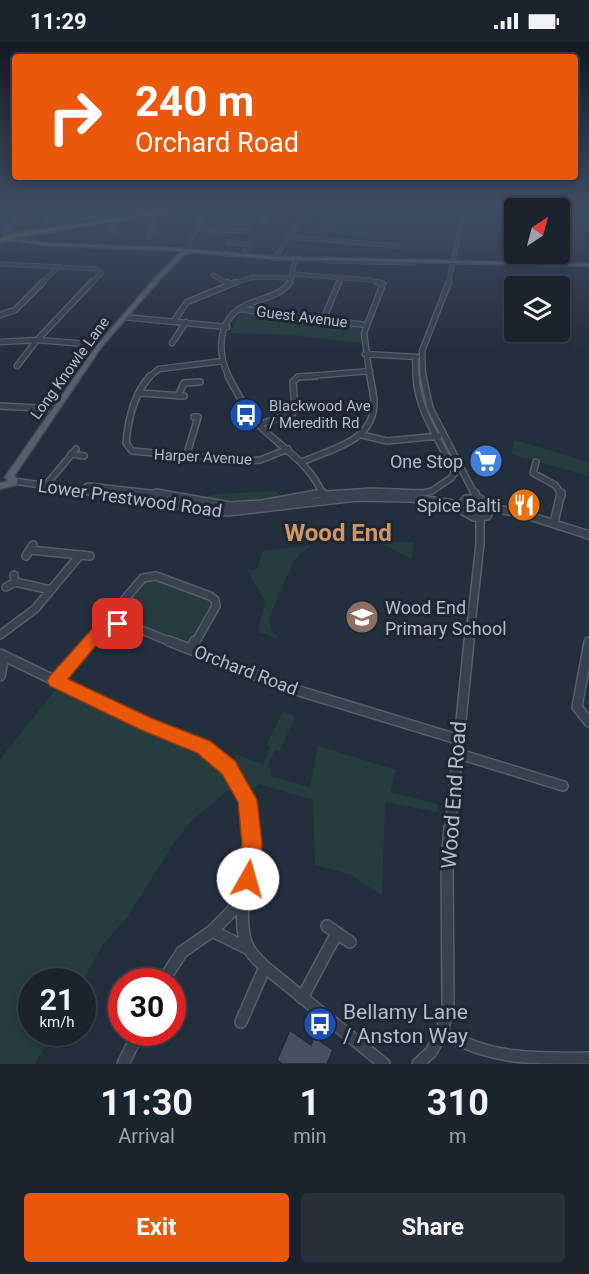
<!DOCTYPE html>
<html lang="en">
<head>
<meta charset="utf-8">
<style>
	:root { --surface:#1b232e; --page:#282f3a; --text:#f1f3f6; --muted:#a0a4aa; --line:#39404a; --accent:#ea580c }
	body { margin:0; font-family:Roboto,sans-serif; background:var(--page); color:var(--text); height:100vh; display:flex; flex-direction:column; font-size:22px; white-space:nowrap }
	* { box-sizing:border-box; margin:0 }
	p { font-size:20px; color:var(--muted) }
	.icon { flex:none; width:33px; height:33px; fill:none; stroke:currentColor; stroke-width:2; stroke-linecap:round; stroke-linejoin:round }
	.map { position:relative; height:1022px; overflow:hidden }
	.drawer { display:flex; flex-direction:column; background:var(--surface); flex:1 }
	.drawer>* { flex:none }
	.guide { position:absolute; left:12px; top:12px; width:566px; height:126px; border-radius:6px; box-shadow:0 3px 9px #0003,0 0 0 2px var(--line); background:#ea580c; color:#fff; overflow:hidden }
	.needle { width:39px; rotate:36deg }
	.fabs { position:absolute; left:504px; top:156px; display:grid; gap:12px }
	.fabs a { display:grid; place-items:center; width:66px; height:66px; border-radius:6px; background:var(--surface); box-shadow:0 3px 9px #0003,0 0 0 2px var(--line); font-size:30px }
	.speed { position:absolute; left:18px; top:926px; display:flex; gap:12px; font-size:30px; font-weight:700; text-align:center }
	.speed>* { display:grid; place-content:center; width:78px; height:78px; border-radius:50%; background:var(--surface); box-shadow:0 3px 9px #0003,0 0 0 2px var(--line); line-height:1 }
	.speed small { font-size:15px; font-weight:400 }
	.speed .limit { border:9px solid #d22; background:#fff; color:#111 }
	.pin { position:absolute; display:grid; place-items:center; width:51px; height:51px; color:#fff; margin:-26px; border-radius:12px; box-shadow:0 3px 9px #0006 }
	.me { position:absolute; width:66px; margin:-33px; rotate:7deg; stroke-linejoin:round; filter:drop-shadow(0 0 4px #0008) }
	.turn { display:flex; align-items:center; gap:21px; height:126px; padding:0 24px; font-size:27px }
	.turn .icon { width:78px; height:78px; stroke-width:2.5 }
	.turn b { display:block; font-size:42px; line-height:51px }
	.eta { display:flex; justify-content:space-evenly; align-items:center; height:102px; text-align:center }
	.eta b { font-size:36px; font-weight:700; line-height:42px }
	.action { display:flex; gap:12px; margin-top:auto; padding:12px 24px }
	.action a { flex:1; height:69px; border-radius:6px; background:var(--accent); color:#fff; font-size:24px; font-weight:700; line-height:69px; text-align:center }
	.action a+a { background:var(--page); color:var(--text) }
	.status { display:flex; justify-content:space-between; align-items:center; height:42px; padding:0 30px; background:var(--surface); direction:ltr }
	.status svg { height:16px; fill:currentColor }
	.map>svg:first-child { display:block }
	.green { fill:#263c3f }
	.building { fill:#455162; stroke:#1f2835; stroke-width:1.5 }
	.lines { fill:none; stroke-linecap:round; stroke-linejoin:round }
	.minor-far5-casing { stroke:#565f6c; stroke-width:5 }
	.minor-far4-casing { stroke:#565f6c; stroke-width:7 }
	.minor-far3-casing { stroke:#565f6c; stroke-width:8 }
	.minor-far2-casing { stroke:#565f6c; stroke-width:10 }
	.minor-far1-casing { stroke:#565f6c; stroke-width:12 }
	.minor-casing { stroke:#565f6c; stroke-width:14 }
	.major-casing { stroke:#414a57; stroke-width:3 }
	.highway-casing { stroke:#434c59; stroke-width:4 }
	.minor-far5 { stroke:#38414e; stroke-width:4 }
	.minor-far4 { stroke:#38414e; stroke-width:4.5 }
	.minor-far3 { stroke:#38414e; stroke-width:5 }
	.minor-far2 { stroke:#38414e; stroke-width:7 }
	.minor-far1 { stroke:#38414e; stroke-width:9 }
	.minor { stroke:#38414e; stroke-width:11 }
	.major { fill:#56606e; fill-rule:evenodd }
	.highway { fill:#746855; fill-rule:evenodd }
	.route { fill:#ea580c; stroke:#983908; stroke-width:1.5 }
	.labels { text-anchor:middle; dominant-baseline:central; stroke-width:6; stroke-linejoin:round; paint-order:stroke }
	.far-street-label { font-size:15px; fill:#b4bcc9; stroke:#1d2633 }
	.far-poi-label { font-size:15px; fill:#b4bcc9; stroke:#1d2633; text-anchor:start }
	.poi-label { font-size:18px; fill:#b4bcc9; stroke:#1d2633; text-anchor:end }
	.street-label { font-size:18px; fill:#b4bcc9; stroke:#1d2633 }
	.near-street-label { font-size:21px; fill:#b4bcc9; stroke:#1d2633 }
	.near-poi-label { font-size:21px; fill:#b4bcc9; stroke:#1d2633; text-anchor:start }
	.district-label { font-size:24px; font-weight:bold; fill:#d59563; stroke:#1d2633 }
</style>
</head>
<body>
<div class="status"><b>11:29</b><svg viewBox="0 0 49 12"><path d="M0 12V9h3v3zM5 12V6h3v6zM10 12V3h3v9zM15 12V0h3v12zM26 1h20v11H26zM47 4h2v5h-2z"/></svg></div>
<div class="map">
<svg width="589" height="1022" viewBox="0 0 589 1022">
	<rect width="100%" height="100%" fill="#242f3e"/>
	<!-- green -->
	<path class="green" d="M321,167H380L362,191L346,190L344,198L337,197L340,190L312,187Z
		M245,270L360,285L361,301L294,293L230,291L240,271Z
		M515,398L588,420L589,434L511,412Z
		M275,449L282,454C255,460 230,462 202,457L215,452Z
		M378,499L414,500L411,517Z
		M312,503L301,511L294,519L269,575L272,589L279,597L258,590L265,559L247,527L256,529L263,509Z
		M155,537L208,558L211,566L192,599L186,601L124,577L117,579L116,573C126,559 137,541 155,537Z
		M56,647L202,715L234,743L189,781L172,804L128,874L104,901L82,939H32V990H54L35,1022H0V717Z
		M283,669L295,675L280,709L275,708L268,725L272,727L269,734L310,745L318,704L396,728L390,750L437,762V770L385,760L382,853L349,832L315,823L313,758L260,742L250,747L232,719L236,713L263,722L270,705L267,703Z"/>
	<!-- building -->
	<path class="building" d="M290,988L311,1003L314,995L333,1008L327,1022H282L277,1018Z"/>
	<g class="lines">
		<!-- minor-far5 casing -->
		<g class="minor-far5-casing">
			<path id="minor-far5" d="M54,179L47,178L68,167
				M107,179L114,188
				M264,179L271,169L305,170
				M66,181L157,167
				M197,187L250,189
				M3,191L26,167
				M148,195L154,180L153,171
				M289,195L398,204
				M228,200L248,203L242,213
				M186,208L205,167
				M275,216L306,167
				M325,217L329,219L414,221L416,219
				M0,222L98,227L101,231L91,242
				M292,232L371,238L382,242
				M213,233L229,242
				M41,242L59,224
				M231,242L253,235L292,236
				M289,242L296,216
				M338,242L341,235
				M448,242L463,175L461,167"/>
		</g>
		<!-- minor-far4 casing -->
		<g class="minor-far4-casing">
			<path id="minor-far4" d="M226,240L230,242
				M239,267L366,283
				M0,273L15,268L43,240
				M124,275L227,285
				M323,278L339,240
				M174,279L187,260L236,240
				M0,300L37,298L100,303
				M172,301L186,280
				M365,312L417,315
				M415,315L416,335
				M17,324L37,298L92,240
				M149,335L159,327L223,319
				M229,335C217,311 217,278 244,264C260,256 280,255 290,240
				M298,335L370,329
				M370,335L364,291L383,242L377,240
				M423,335L422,309L449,240"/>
		</g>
		<!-- minor-far3 casing -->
		<g class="minor-far3-casing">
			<path id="minor-far3" d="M150,334C134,352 128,377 126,401L132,409L249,419L260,418L288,407
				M228,334C237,351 247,370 261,385C284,408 310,421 323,453
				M423,334L430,366L475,453
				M140,351L184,354
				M178,354L184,341L200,340
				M0,364L56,367
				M258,383L293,371L295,366L293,340L298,335L316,334
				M362,393L387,399L439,394
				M71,412L84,414
				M186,415L198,375H194
				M304,419C332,407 374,399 374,361C374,352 371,342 370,334
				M536,420L533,431L555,443L562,453
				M14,439L109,453
				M46,443L76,407
				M81,449L88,444L167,453
				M313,453L371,449L423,451L432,449L451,436L455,430C440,400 417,367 416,334"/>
		</g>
		<!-- minor-far2 casing -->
		<g class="minor-far2-casing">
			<path id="minor-far2" d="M98,451L228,470L357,455L411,456L461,463
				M156,451L230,464L262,462L322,451
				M323,451L324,454
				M475,451L477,456
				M461,463L463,469L474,475L487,474L491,466
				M461,463L466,457H480L491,466
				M491,466L520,471L589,493
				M554,481L561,451
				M30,508L90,514
				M26,514L33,503
				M15,540L51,548
				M6,545L15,540L14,533
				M113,584L112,572L143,536L156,534L210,554L215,558L216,564L195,601
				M0,593L35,567L80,513
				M87,601C119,572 138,587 173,601
				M469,601L480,502V476"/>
		</g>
		<!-- minor-far1 casing -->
		<g class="minor-far1-casing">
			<path id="minor-far1" d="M169,599L286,645L457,697
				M589,600L577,665L589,680
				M191,607L195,599
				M0,612L145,682L203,705L229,725L247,758L250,788
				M0,634L4,614
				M55,639L89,599
				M456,711L563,744
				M450,788L469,599"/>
		</g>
		<!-- minor casing -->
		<g class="minor-casing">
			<path id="minor" d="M250,786C254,821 232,877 249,907C253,914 260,920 265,925L384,1022
				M245,856L212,889L249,907
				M327,884L350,900
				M163,939L182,910L212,889
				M302,956L337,891
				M241,980L265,925
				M442,990C492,1018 533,1017 589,1016
				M123,1022L139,990
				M418,1022L431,1010L442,990L448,965L447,819L450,786"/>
		</g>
		<!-- major casing -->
		<g class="major-casing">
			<path id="major" d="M7,196L44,201L185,207L275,215L589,222V224L275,217L190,210L182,215L161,236L102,304L14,434L18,437L16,443L0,447V441L9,439L5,435L98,302L157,234L178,213L185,209L44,203L9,198Z"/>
		</g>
		<!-- highway casing -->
		<g class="highway-casing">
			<path id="highway" d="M178,167H186L15,195L0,201V197L14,192Z"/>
		</g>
		<!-- minor-far5 -->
		<use href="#minor-far5" class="minor-far5"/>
		<!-- minor-far4 -->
		<use href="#minor-far4" class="minor-far4"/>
		<!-- minor-far3 -->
		<use href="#minor-far3" class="minor-far3"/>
		<!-- minor-far2 -->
		<use href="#minor-far2" class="minor-far2"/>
		<!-- minor-far1 -->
		<use href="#minor-far1" class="minor-far1"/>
		<!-- minor -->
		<use href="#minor" class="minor"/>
		<!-- major -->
		<use href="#major" class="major"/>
		<!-- highway -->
		<use href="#highway" class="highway"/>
	</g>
	<!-- sky -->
	<linearGradient id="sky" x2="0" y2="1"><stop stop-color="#141a22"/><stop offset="0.54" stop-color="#3f4d63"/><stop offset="1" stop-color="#3f4d63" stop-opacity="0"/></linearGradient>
	<rect width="589" height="310" fill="url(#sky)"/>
	<!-- route -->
	<path class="route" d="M118,576L124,577L126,582L124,586L103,595L68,637L151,676L210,699L235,719L257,758L262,801L258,837L255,845L248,848L240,845L237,837L242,801L238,760L222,732L197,711L139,687L50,644L47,639L50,634L92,587Z"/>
	<!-- icons -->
	<defs>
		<g id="bus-disc" transform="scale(1.725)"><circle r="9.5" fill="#1a4fb4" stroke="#1d2633"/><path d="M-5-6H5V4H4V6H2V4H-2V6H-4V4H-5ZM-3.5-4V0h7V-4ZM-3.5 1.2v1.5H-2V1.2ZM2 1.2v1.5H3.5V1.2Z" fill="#fff"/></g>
		<g id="supermarket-disc" transform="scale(1.725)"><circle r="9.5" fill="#3f7fe0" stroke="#1d2633"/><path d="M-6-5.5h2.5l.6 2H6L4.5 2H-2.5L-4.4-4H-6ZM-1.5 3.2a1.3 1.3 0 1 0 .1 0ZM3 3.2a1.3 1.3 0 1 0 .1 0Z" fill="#fff"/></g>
		<g id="restaurant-disc" transform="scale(1.725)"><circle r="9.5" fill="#e8710a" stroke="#1d2633"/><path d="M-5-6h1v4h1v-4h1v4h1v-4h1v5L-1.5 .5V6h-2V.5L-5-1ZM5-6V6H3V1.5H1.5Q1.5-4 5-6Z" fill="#fff"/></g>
		<g id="school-disc" transform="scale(1.725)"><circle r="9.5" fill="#8d6e63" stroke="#1d2633"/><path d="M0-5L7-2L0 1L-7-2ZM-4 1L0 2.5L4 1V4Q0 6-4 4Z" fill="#fff"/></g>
	</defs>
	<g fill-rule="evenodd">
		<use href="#bus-disc" x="246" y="373"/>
		<use href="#supermarket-disc" x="486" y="419"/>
		<use href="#restaurant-disc" x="524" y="463"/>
		<use href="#school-disc" x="362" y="575"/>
		<use href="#bus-disc" x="320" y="982"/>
	</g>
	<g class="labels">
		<!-- far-street labels -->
		<g class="far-street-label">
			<text transform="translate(302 275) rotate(7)">Guest Avenue</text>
			<text transform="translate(70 326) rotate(-54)">Long Knowle Lane</text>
			<text transform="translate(203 415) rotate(3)">Harper Avenue</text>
		</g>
		<!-- far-poi labels -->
		<g class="far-poi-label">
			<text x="269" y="364">Blackwood Ave<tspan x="269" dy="17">/ Meredith Rd</tspan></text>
		</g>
		<!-- poi labels -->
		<g class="poi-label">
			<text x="463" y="419">One Stop</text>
			<text x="501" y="463">Spice Balti</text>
			<text x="385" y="565" text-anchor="start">Wood End<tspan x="385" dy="21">Primary School</tspan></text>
		</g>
		<!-- street labels -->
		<g class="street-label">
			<text transform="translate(130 456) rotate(8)">Lower Prestwood Road</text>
			<text transform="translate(246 628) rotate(21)">Orchard Road</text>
		</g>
		<!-- near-street labels -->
		<g class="near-street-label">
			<text transform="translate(454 753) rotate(-86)">Wood End Road</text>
		</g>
		<!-- near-poi labels -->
		<g class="near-poi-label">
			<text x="343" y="970">Bellamy Lane<tspan x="343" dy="24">/ Anston Way</tspan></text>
		</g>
		<!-- district labels -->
		<g class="district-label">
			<text x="338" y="491">Wood End</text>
		</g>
	</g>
</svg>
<div class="fabs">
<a><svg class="needle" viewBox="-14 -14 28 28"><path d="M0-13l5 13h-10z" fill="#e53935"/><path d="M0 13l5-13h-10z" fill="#a0a4aa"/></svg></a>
<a><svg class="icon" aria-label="layers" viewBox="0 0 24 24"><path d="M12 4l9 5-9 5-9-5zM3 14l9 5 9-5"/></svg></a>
</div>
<div class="speed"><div>21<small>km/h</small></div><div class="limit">30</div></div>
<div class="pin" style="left:118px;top:582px;background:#d93025"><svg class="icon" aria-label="arrive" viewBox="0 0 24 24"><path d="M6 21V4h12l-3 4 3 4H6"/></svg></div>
<svg class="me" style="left:248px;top:837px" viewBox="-20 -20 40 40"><circle r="19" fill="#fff"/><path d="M0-13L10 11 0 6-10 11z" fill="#ea580c"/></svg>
<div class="guide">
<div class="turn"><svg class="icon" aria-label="right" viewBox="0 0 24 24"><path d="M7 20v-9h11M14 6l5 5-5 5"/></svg><div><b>240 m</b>Orchard Road</div></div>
</div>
</div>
<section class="drawer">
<div class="eta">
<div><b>11:30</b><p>Arrival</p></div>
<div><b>1</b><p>min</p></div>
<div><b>310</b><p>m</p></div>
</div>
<div class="action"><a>Exit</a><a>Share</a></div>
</section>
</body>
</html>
